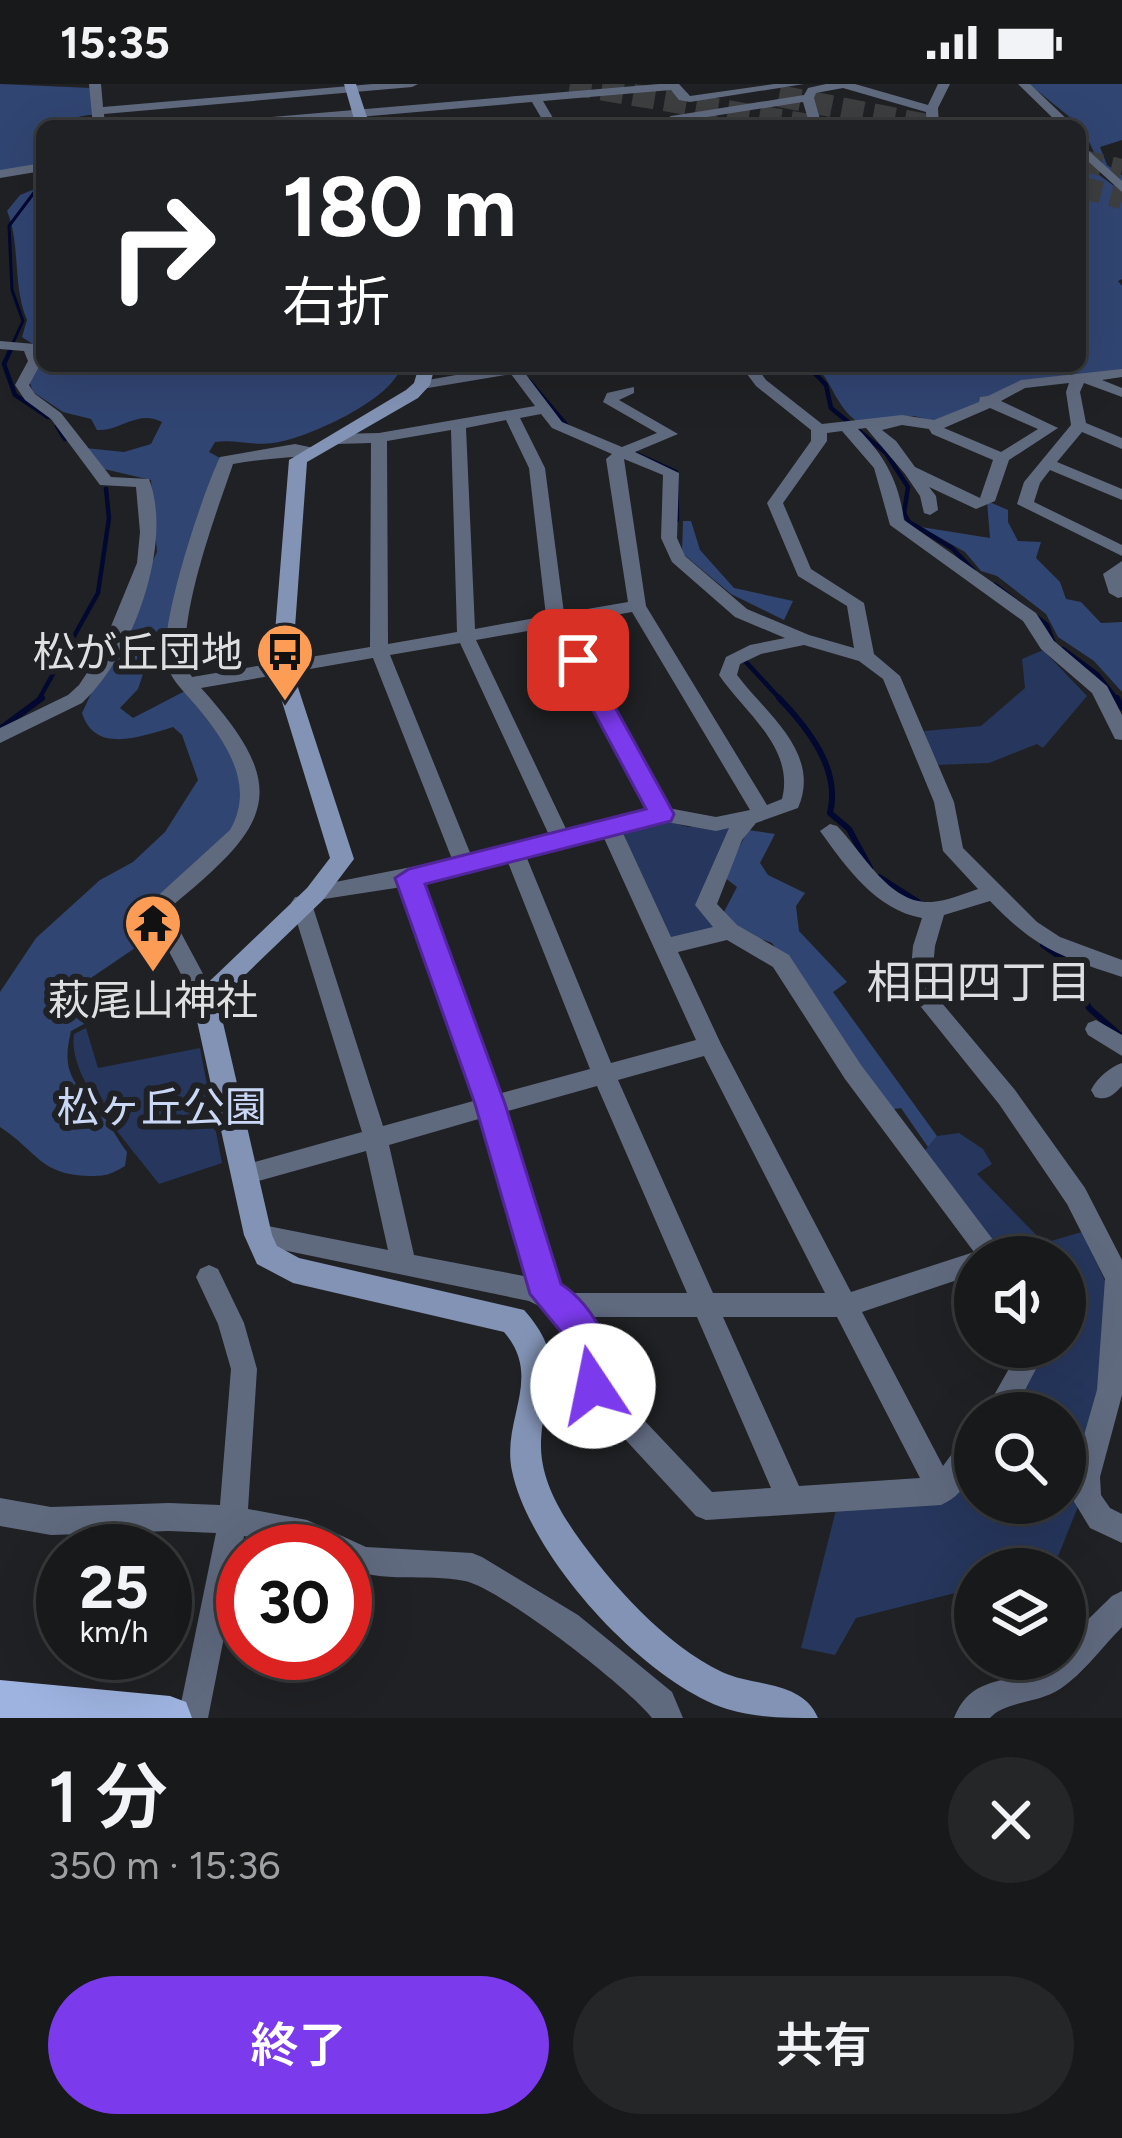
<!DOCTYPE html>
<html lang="ja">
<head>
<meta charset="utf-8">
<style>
	:root { --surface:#18191b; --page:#252628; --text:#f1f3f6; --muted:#9fa0a3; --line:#36383a; --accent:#7c3aed }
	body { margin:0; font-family:Figtree,"Noto Sans JP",sans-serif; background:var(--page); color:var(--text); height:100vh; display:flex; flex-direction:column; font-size:45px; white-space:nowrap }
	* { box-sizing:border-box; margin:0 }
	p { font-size:39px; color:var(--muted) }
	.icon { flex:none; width:66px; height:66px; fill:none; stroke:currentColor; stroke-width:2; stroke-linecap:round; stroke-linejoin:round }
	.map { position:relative; height:1634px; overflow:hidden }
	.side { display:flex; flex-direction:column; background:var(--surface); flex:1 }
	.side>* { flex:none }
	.hud { position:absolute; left:36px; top:36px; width:1050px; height:252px; border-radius:18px; box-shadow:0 12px 48px #0002,0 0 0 3px var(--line); background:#202124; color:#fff; overflow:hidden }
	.buttons { position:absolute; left:954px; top:1152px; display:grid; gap:24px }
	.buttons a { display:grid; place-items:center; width:132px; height:132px; border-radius:50%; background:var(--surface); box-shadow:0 12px 48px #0002,0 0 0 3px var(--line); font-size:60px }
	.speed { position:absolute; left:36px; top:1440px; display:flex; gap:24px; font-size:60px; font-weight:700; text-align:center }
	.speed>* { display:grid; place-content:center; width:156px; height:156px; border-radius:50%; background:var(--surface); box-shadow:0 12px 48px #0002,0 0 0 3px var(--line); line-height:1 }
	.speed small { font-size:30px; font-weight:400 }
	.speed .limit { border:18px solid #d22; background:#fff; color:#111 }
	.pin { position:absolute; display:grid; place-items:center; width:102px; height:102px; color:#fff; margin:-51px; border-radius:24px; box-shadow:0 6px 18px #0006 }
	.me { position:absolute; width:132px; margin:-66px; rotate:349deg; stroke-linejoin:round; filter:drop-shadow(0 0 9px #0008) }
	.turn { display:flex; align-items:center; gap:42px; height:252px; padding:0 48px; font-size:54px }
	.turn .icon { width:156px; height:156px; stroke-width:2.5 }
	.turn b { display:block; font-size:84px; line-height:102px }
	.round { display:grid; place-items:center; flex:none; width:126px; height:126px; border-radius:63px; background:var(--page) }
	.headline { display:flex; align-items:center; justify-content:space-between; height:204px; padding:0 48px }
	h1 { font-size:72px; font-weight:600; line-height:90px }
	.button { display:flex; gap:24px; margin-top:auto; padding:24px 48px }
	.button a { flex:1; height:138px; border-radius:72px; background:var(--accent); color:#fff; font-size:48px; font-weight:600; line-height:138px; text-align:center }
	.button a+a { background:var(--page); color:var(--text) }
	.status { display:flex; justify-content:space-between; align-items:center; height:84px; padding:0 60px; background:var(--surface); direction:ltr }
	.status svg { height:33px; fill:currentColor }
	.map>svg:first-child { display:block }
	.green { fill:#26365c }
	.forest { fill:#314572 }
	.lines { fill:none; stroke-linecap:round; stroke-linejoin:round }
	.stream-far2 { stroke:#020830; stroke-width:3 }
	.stream-far1 { stroke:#020830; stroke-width:4.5 }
	.stream { stroke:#020830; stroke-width:6 }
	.highway-tunnel { stroke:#3c3e40; stroke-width:22; stroke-dasharray:22 10; stroke-linecap:butt }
	.street { fill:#606a7f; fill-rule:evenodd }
	.secondary { fill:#8393b5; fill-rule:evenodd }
	.primary { fill:#9eb3e0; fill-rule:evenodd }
	.route { fill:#7c3aed; stroke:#51269a; stroke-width:3 }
	.labels { text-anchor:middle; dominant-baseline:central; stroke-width:12; stroke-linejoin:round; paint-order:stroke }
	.poi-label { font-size:42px; fill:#dedfe0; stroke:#202124; text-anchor:end }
	.park-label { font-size:42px; fill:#cad8f6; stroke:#202124 }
	.neighbourhood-label { font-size:45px; fill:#dddee2; stroke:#202124 }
</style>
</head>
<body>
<div class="status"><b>15:35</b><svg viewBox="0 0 49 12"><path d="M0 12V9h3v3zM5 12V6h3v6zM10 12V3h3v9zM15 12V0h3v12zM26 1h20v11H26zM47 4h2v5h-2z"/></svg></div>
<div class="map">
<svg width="1122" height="1634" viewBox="0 0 1122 1634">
	<rect width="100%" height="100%" fill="#202124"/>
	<!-- green -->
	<path class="green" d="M1043,566L1087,612L1043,664L1037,660L989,679L935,681L924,647L981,642L1025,604L1022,575Z
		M656,734L688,743L736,740L700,822L720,845L672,857L620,743Z
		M86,944L98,984L200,964L222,1079L159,1100C131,1062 67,996 74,950Z
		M959,1049L983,1065L992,1080L977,1090L1044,1159L1082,1148L1105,1197V1301L1079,1420L1053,1485H975V1504L856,1534L835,1571L801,1564L837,1422L941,1407L975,1361V1419H1065V1329H998L1025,1263H1065V1173H994L921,1071L937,1052Z"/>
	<!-- forest -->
	<path class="forest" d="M0,0L91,4L93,31C73,31 62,42 42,42V91L28,83L0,88Z
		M1029,0H1122V56L1100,63L1107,81L1122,91V101L1100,81L1082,43Z
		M1080,68L1094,87L1122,108V195L1118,197L1122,202V286L1017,298L963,330L934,337L914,332L856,337C835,320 833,300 816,282H1080Z
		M42,102V266L22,253L27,236C12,201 21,160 7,127L20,111Z
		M42,271V282H401C394,315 306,355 273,359C253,362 235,355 215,358L209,368L222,375L169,546L157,548L138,605L120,624L133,634L185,607L246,686L235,749L154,823L160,847L85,898L84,940L71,947C61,988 73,998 99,1026C109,1038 117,1055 127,1068L125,1082C110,1091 106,1092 89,1092C40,1091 37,1067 0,1043V908L36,854L100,796L133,778L165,748L198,696L182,651L173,643C142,652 95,671 82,629L157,468L151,396L104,385L85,364L124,368L151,360L162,338C137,325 120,348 97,346L91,335L63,328L33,308L29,296Z
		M987,417L1008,426V438L1018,457L1041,458L1036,474L1060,498L1066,515L1081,518L1101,539L1122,538V608L1094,577L1058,553L1046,530L997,492L981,487L965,468L921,443L990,454Z
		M683,437H691L700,466L734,504L793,517L784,536L731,510L682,469Z
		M748,746L775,750L760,779L768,791L805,809L796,822L799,847L847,898L833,908L937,1052L928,1063L901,1024L888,1026L772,859L735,845L724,828L737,803L724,793Z"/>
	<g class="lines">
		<!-- stream-far2 -->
		<path class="stream-far2" d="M1032,36L1033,42
			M8,270L23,237L12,206L9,142L42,98"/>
		<!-- stream-far1 -->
		<path class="stream-far1" d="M10,267L4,280L15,311L48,333
			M808,282L826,301L831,324L886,369L908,403L904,429L909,438L952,464L974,487
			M529,297L567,342
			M57,342L65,355
			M634,369L676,388L677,436
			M995,501L1047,541L1053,557
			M1063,565L1097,590L1118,617
			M745,577L782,617
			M38,617L98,509L109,434L106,405"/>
		<!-- stream -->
		<path class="stream" d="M779,614C808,644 841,686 830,729L849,745L870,784
			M1117,614L1122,624
			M0,645L42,614
			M879,793L918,818
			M1043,861L1069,879L1089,924L1122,953"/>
		<!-- highway-tunnel -->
		<path class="highway-tunnel" d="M570,0L815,42
			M779,12L933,42
			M1080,76L1122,86
			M1080,103L1122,114"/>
		<!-- street -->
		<path class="street" d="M89,0H101L103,23L373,0H418L412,3L104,30L105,42H93Z
			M659,0H679L690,12L774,0H804L690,18L679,16L671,6L543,17L556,39L552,42H523L543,37L532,18L253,42H206L212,38Z
			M826,0H855L928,21L938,0H950L938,24L939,42H927L926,28L843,4L816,9L814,14L822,42H810L803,18L675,38L679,42H666L661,37L671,32L804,11L808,4Z
			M1018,0H1030L1074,42H1061Z
			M1080,59L1122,97V108L1080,70Z
			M42,79V87L0,94V86Z
			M0,257L35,260L42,277L29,301L35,310L61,329L111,393L149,395C174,461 132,573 82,619L0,659V644L68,611L79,601L100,569L137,479L140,448L136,403L100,401L51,335L25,316L15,301L28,277L24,267L0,265Z
			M507,282H539L524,288L562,338L622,363L657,349L603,318L607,309L634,303V309L619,316L678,350L635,368L679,389L677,454L685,472L747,525L809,551L854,564L847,522L798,492L767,419L811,357V346L756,302L741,282H756L766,296L822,340L902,331L934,336L979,318L980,313L988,312L1021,296L1122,285V293L1102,296L1122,304V313L1084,299L1080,308L1086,339L1122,354V365L1082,348L1057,378L1122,405V416L1050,386L1040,399L1034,418L1122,461V472L1017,420L1024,398L1071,341L1066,308L1069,299L1025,304L1001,317L1058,344L1009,376L995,417L976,425L929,403L936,412L938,426L930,431L924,429L920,412L905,390L866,344L858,345C885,372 899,398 904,436L1036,529L1054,557L1107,602L1122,631V656L1115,655L1092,609L1041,565L1023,537L890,441L874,384L842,347L827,349V357L783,419L811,485L864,519L874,570L900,592L954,718L963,764L1037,838L1060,853L1122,876V893C1061,873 1035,864 990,817L944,831L935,862L931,906L1015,1006L1085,1104L1122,1176V1311L1100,1393L1101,1411L1110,1424L1122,1430V1459L1090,1444L1073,1416L1072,1393L1097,1306L1105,1195L1067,1120L999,1020L909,908L913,862L922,834C876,826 846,783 820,747L830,740L837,742C863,768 889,821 932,818C947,817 963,810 978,805L943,767L934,718L883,595L859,577L804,561L761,570L740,580L737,591C766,630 822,669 798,724L756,739L742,756L717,820L737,841L789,871L861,981L1006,1173H975V1190L862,1228L943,1382L965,1352L975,1348C975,1377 972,1408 941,1421L706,1436L696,1432L584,1311L580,1302L579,1269L571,1249L549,1227L529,1217L249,1159L245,1151L249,1143L258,1140L388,1166L366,1067L244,1101L235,1098L232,1091L235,1084L244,1081L362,1048L291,819L295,813L306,812L308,805L315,802L452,775L373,574L201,604C294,706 270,741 173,821L180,847L216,914L213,920H197L158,847L151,818L230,746C256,701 226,658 197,623C186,609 169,595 166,577C160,537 202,411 220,373L295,360L319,365V371C290,373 262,375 233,380C218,425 168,554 192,593L370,563L371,359L336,360L328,355L336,350L379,349L535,322L511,290L422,305L415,301L422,297ZM990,324L1038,345L1001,368L944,344ZM541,330L552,344L612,370L606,375L628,518L564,529L545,384L520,334ZM506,336L529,384L546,532L475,545L466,344ZM902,341L929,345L932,350L993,376L980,414L915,383L896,357L882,346ZM451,346L457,548L388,560L387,357ZM624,375L663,391L661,454L672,478L735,533L785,554L750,561L726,573L719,591C745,629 795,664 782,715L767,721L646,522ZM632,528L750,726L716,733L668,724L566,540ZM550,543L649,726L567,747L476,556ZM460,559L549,751L471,771L390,571ZM661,737L716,747L729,744L695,821L713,843L671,853L622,747ZM603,752L696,956L611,979L526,772ZM507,776L590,985L498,1010L421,799ZM402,803L477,1016L383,1042L311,817ZM727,856L773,883L845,995L974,1168L851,1208L721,960L678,868ZM704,972L825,1209H713L618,996ZM597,1002L687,1209H566L558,1205L504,1028ZM482,1034L529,1193L414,1171L389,1061ZM589,1233H697L771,1404L712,1408L607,1297L605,1269ZM723,1233H837L920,1394L799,1402Z
			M1122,477V513L1118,514L1109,509L1103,490Z
			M1096,936L1122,951V972L1088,951L1085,945L1088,939Z
			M1122,979V1002C1113,1011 1108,1017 1095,1013L1091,1006C1097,994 1110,983 1122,979Z
			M209,1181L218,1185L244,1239L257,1285L248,1425L307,1436L366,1463L472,1469L482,1473L578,1531L672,1608L683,1634H652C629,1604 500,1504 465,1497C425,1489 383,1500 345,1483V1467H311L244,1452L208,1634H178L216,1449L169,1447L51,1451L0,1442V1414L51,1423L169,1419L220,1421L231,1285L218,1240L196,1193L200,1185Z
			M1012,1263H1038L1037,1283L1013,1329H984L1011,1281Z
			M1122,1507V1543C1103,1562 1083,1590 1060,1605C1040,1619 1005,1617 990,1634H954C974,1584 1016,1606 1048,1575H1065V1558L1112,1512Z"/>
		<!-- secondary -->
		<path class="secondary" d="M344,0H356L370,42H356Z
			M419,282H435L430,301L418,314L307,378L292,585L354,775L323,816L218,917L272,1151L277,1162L299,1174L524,1226C572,1280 541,1304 541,1364C542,1396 558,1424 575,1449C611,1500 665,1561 722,1588C754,1603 802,1596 818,1634C787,1634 757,1634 727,1625C644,1598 530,1473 512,1387C501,1335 544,1294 504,1248L293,1199L257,1180L244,1151L192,914L307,804L330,774L272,585L289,376L406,306L414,299Z"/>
		<!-- primary -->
		<path class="primary" d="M0,1596L170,1612L186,1618L192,1634H0Z"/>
	</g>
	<!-- route -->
	<path class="route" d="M578,569L589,576L674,730L671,737L425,800L505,1020L561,1200C595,1222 623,1274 605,1314L593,1319L581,1314L571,1260L530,1210L475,1020L395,794L409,785L646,725L566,576Z"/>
	<!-- icons -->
	<defs>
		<g id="bus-pin" transform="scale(3)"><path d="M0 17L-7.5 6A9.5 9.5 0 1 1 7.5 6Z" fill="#fd9d55" stroke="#202124"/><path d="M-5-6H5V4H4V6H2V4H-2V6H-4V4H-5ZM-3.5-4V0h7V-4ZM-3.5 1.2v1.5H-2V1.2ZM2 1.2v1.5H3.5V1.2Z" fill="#111"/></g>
		<g id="temple-pin" transform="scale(3)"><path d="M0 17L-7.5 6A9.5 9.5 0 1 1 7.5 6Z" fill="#fd9d55" stroke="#202124"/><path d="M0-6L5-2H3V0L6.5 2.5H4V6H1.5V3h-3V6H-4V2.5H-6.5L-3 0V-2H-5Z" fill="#111"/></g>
	</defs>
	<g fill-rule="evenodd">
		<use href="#bus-pin" x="285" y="568"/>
		<use href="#temple-pin" x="153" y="839"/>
	</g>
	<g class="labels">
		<!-- poi labels -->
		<g class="poi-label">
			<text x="243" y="568">松が丘団地</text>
			<text x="153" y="916" text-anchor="middle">萩尾山神社</text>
		</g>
		<!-- park labels -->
		<g class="park-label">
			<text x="162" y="1023">松ヶ丘公園</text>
		</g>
		<!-- neighbourhood labels -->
		<g class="neighbourhood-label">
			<text x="979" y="898">相田四丁目</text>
		</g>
	</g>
</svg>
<div class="buttons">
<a><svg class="icon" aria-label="sound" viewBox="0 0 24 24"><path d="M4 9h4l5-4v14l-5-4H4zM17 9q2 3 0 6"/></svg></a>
<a><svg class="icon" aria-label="search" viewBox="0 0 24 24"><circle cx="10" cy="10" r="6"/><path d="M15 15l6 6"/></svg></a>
<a><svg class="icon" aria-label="layers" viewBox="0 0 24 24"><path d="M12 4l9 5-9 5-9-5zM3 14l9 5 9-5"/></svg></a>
</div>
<div class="speed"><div>25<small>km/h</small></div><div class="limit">30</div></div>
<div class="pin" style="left:578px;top:576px;background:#d93025"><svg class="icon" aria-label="arrive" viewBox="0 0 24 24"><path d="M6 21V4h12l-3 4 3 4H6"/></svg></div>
<svg class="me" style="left:593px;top:1302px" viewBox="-20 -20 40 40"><circle r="19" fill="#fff"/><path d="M0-13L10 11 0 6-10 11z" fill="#7c3aed"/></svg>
<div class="hud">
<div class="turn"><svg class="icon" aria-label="right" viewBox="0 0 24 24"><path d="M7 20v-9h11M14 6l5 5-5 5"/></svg><div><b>180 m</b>右折</div></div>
</div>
</div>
<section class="side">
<div class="headline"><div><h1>1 分</h1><p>350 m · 15:36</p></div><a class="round"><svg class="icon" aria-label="close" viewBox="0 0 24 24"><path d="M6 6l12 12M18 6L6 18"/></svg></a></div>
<div class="button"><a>終了</a><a>共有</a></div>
</section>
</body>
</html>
